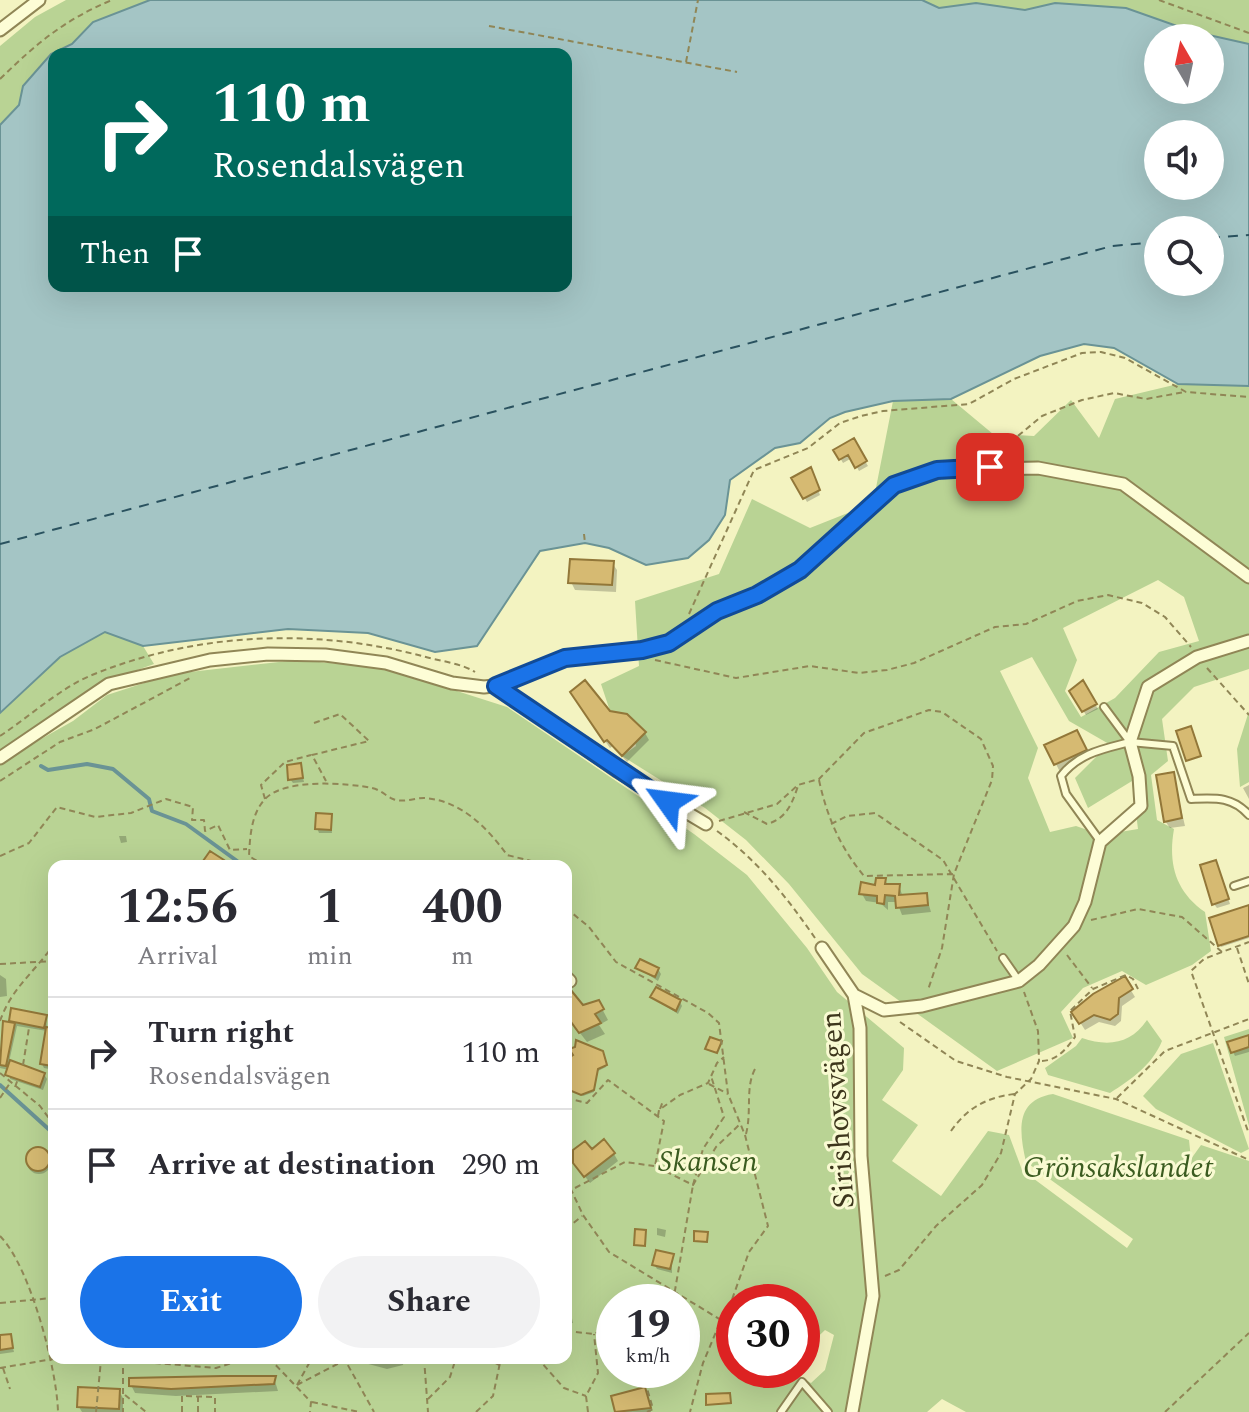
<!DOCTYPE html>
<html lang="en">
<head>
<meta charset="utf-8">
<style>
	:root { --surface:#fff; --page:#f2f2f3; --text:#2b2b33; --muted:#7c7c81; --line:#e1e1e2; --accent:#1a73e8 }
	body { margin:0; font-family:Spectral,serif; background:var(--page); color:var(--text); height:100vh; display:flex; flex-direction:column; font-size:30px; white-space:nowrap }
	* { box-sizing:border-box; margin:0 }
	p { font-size:26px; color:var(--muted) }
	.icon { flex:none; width:44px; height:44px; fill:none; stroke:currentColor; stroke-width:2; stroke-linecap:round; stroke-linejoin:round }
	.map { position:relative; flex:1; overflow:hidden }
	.sheet { position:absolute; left:48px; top:860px; width:524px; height:504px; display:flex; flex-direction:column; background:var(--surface); border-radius:16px; box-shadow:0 8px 32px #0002 }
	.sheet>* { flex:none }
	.top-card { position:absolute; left:48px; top:48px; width:524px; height:244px; border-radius:16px; box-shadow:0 8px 32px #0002; background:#00695c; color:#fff; overflow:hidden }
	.needle { width:52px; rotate:351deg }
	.tools { position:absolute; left:1144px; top:24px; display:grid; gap:16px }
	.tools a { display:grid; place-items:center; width:80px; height:80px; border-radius:50%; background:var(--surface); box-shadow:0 8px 32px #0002; font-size:40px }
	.speed { position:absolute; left:596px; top:1284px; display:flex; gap:16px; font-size:40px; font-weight:700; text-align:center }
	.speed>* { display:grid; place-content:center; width:104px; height:104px; border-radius:50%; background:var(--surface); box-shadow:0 8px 32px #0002; line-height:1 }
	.speed small { font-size:20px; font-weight:400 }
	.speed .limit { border:12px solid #d22; background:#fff; color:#111 }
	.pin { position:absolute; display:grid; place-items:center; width:68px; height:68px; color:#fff; margin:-34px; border-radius:16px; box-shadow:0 4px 12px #0006 }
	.me { position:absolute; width:88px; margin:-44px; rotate:301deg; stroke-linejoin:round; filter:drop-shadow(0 0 6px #0008) }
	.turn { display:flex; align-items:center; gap:28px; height:168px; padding:0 32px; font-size:36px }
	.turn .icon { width:104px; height:104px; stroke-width:2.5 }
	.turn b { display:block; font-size:56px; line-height:68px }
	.then { display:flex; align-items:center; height:76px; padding:0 32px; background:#0003; gap:16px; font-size:30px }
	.eta { display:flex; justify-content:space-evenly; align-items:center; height:136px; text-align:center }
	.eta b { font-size:48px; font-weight:700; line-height:56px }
	.primary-button { display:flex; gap:16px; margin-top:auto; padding:16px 32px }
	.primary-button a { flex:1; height:92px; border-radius:48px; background:var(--accent); color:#fff; font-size:32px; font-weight:700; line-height:92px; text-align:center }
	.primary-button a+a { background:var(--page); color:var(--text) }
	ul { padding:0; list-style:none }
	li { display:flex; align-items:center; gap:24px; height:112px; padding:0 32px; border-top:2px solid var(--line) }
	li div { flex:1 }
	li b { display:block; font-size:30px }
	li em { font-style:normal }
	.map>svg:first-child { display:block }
	.green { fill:#b9d394; fill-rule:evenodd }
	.water { fill:#a4c5c5; stroke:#6a9395; stroke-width:2; fill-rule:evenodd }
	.shadow { fill:#0003 }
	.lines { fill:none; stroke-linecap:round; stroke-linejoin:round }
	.stream { stroke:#6a9395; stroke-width:4 }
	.ferry { stroke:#2a525f; stroke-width:2; stroke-dasharray:10 8; stroke-linecap:butt }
	.building { fill:#d6ba72; stroke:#927739; stroke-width:2 }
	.lane-casing { stroke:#908656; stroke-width:10 }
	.street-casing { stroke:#908656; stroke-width:15 }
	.path { stroke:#908656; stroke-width:2; stroke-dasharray:6 4; stroke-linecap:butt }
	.lane { stroke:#fdfdd6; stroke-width:6 }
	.street { stroke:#fdfdd6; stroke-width:11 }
	.path-bridge { stroke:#908656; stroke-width:2; stroke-dasharray:6 4; stroke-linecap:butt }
	.route-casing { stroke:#114b97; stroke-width:20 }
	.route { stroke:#1a73e8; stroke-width:14 }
	.labels { text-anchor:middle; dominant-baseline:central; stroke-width:6; stroke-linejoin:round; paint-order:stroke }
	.street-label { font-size:30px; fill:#3d361c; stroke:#f9fad2 }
	.park-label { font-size:30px; font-style:italic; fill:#3b5c20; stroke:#f9fad2 }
</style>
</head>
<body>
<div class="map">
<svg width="1249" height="1412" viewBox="0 0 1249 1412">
	<rect width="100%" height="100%" fill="#f3f3c1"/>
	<!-- green -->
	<path class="green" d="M66,0H149L93,22L72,44L51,54L23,86L19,105L0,125V46L35,17Z
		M922,0H1249V44L1191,31L1126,8L1056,3L1025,10L976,3L939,8Z
		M1178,384L1249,386V669L1194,687L1162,719L1168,761L1151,775L1157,820L1174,829C1168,863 1175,891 1205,912L1211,951L1192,965L1146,985L1122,971L1083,988L1061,1012L1073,1038L997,1071L862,974L789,884L746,840L705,808L622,756L636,746L635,741L646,731L627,714L610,711L601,684L639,666L635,601L719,574L752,499L810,528L873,503L893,401L951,399L993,434L1034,436L1071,400L1099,438L1115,399ZM1158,580L1184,597L1199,641L1159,652L1115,698L1081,717L1065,691L1077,660L1063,628ZM1032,657L1069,721L1109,744L1075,778L1088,808L1132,781L1138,829L1102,835L1076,826L1050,832L1028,778L1038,748L1000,671Z
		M105,632L143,646L154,664L112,679L0,750V713L60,657Z
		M297,660L385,668L507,707L694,834L747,875L807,948L837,992L904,1048L903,1070L882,1100L918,1125L892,1161L941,1196L988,1131L1009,1135L1022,1170L1127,1248L1133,1239L1026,1162C1019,1131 1015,1100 1053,1094L1189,1140L1191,1159L1201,1145L1249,1161V1412H966L942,1399L927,1412H0V762L73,721L107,695L172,674ZM54,866H566V1358H54ZM614,1302H682V1370H614ZM734,1302H802V1352L825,1330L834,1335L825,1370L811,1383L789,1370H734Z
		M1249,711V782L1240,787L1237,749Z
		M1147,1020L1162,1041C1152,1065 1132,1079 1110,1093L1048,1075L1045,1068L1076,1046L1082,1038C1108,1047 1131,1044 1147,1020Z
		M1249,1029V1126L1224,1037Z
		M1213,1043L1249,1149L1241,1153L1156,1109L1143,1096L1181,1054Z"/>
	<!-- water -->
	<path class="water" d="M150,0H922L939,8L976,3L1025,10L1055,3L1126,8L1191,31L1249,44V386L1178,384L1114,348L1084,344L1040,356L951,399L893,401L845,412L830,418L800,443L775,448L730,480L725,515L709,540L688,558L646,565L609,548L585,543L540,551L477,646L435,652L368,633L288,629L143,646L105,632L60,657L0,713V125L19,105L23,86L51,54L72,44L93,22ZM1158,38H1210V90H1158ZM54,54H566V286H54ZM1158,134H1210V186H1158ZM1158,230H1210V282H1158Z"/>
	<!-- shadow -->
	<path class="shadow" d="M853,441L868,466L859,471L852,458L843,463L836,451Z
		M810,469L820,495L807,502L794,478Z
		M612,563L617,570L616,592L575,590L571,582Z
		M1082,683L1098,709L1086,715L1071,692Z
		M576,700L645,733L649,740L627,762L613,746L610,748Z
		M1081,740L1089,758L1060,772L1047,746Z
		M300,765L304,782L293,783L290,779Z
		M1173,774L1185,826L1170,828L1165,821Z
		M1249,785V799L1243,788Z
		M331,816L332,833H319L317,828Z
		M119,836H126L127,842L121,843Z
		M1218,867L1230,904L1217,908L1214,904Z
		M885,880L888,886H899L903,897L926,895L931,912L902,915L897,902H888V910L880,903L866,901L862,894Z
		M1249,907V938L1221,947L1212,919Z
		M638,968L658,969L661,974L658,981Z
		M0,975L6,979L7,996L0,997Z
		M1124,979L1135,997L1122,1006L1121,1021L1115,1026L1099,1022L1085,1030L1074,1013Z
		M566,987L582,1008L599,1003L608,1020L599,1025L605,1034L587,1042L570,1020L566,1022Z
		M652,997L680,1002L682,1006L678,1014Z
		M13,1011L46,1016L47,1029L54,1030V1070L44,1068L42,1064L47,1031L17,1026L9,1062L44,1074L47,1079L43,1090L10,1079L9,1070L0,1068L5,1023L11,1024Z
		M1249,1037V1052L1235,1056L1233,1052Z
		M603,1055L606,1067L598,1071L594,1092L583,1096L572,1091L566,1078V1064Z
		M27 1162a12 12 0 1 1 24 0a12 12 0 1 1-24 0Z
		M592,1152L614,1154L618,1161L590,1183L580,1170Z
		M657,1228L666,1230L665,1237L657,1235Z
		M672,1256V1273L657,1269L654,1264Z
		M566,1315L571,1314L573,1323L566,1324Z
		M10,1336L14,1352L0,1354V1337Z
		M732,1343H734V1359L731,1358Z
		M186,1358H235L187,1361Z
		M346,1358H404L403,1365L387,1369Z
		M274,1378L278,1391L176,1396L135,1393L131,1385Z
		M119,1391L123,1398V1412H82L79,1407Z
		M647,1393L651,1412H617L613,1397Z"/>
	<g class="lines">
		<!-- stream -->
		<path class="stream" d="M41,766L48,770L87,764L113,769L149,799L152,811L186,824L244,866
			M0,1085L54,1134"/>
		<!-- ferry -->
		<path class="ferry" d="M1210,238L1249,235
			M0,544L1112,246L1158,242"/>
	</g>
	<!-- building -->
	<path class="building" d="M854,438L867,461L855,468L848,455L839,460L833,450Z
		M811,467L820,490L803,499L791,478Z
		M570,559L614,561L612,585L568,583Z
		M585,680L610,711L627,714L646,732L622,756L607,740L604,742L570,692Z
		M1083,680L1097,704L1082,712L1069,691Z
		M1191,726L1201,756L1186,761L1176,731Z
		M1077,730L1087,750L1054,765L1044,745Z
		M301,763L303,778L288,780L287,765Z
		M1174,772L1182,818L1164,822L1156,775Z
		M316,813L332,814L331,830L315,829Z
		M210,851L224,860L220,866H210L203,861Z
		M1216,860L1229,899L1212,905L1200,865Z
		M876,878H886L885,884H900L899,895L927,893L928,905L896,908L895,896L885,895L884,904L877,903V896L859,894L861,882L875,885Z
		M1249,905V936L1218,946L1209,918Z
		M640,959L659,968L655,977L635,968Z
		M1125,976L1133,989L1119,998L1118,1014L1110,1020L1094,1015L1079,1024L1071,1012L1093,994Z
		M566,984L583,1005L599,1000L604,1009L595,1014L601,1023L579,1033L566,1015Z
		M656,987L681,1000L676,1011L650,997Z
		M11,1008L47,1015L44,1028L9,1021Z
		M3,1021L15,1023L6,1066L0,1065Z
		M46,1027L54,1028L52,1066L40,1064Z
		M1249,1035V1047L1231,1053L1227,1042Z
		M710,1037L722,1041L717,1053L705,1049Z
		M576,1040L603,1051L607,1065L598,1069L594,1090L581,1095L569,1090L566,1083V1060L573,1055L569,1049L575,1047Z
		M10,1060L45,1073L40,1087L5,1075Z
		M604,1139L615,1153L584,1177L573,1163V1150L585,1141L592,1149Z
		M26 1159a12 12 0 1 1 24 0a12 12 0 1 1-24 0Z
		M635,1229L646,1230L645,1246L634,1245Z
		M694,1231L708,1232L707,1242L694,1241Z
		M656,1250L674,1254L670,1269L652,1265Z
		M11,1334L13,1348L0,1350V1335Z
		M223,1376H276L274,1384L171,1389L129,1386V1378Z
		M78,1387L120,1389L119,1409L77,1407Z
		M645,1387L651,1408L615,1412L611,1396Z
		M730,1393L731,1403L706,1405V1394Z"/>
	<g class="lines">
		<!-- lane casing -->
		<g class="lane-casing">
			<path id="lane" d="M1130,742L1173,746L1191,799C1215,798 1232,796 1249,815
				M1100,841L1066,794L1061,776C1079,753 1103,749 1130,742L1104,707
				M1234,886L1249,881
				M1003,958L1019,981
				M781,1412L802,1382L828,1412"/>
		</g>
		<!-- street casing -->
		<g class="street-casing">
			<path id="street" d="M0,30L39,0
				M496,686L617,771L706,824
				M0,758L109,684L210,660L268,654L325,655L386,663L452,683L484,687L502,685L565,658L654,648L672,641L717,611L780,583L800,570L880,495L908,478L937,470L1038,468L1123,484L1249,577
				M822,948L854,995L860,1028L861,1156L873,1296L852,1412
				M566,977L570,981
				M854,995L884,1010L922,1006L1019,981L1039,965L1074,926L1085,902L1100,842L1141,806L1139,776L1130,742L1148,687L1197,657L1249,641"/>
		</g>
		<!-- path -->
		<path class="path" d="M1159,0L1249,33
			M489,26L737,72
			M686,62L698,0
			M0,79C37,43 64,20 112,0
			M995,455L1042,416L1082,400L1114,393L1146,399L1185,392
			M584,534L585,543
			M689,614L754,470L808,448L840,423L861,416L883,411L969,404L1014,379L1082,353L1101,352L1125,358L1186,392L1249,397
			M655,660L736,678L810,666L859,673L887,670L914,663L995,627L1026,624L1077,601L1108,595L1142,603L1165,617L1191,647
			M1207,668L1249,715
			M314,723L340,714L369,741L312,755L326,781
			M0,736C29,717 60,688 92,675C197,632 314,628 422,656C439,661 461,663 475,672
			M819,780C827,817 840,847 864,876L953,874
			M0,781L60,742L95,729L192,677
			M265,799L261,785L285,762L311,755
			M744,812L767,824C786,819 792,804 798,786
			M719,821L777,804L798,785L819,779L864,733L929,710L942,712L981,739L993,766L992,780L954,874L942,948L928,990
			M831,824L847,816L875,813L943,860L997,951
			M717,831C758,861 786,896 815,938
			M0,856L29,843L57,807L95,817L131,813L166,799L193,807L192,820H204L205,831L218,825L230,850L247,849
			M265,866L249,856C250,837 251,814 265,799C285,778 347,783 372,788C381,790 386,796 393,799C402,803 415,798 424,798C460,800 487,827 507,855L535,862L536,866
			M566,908L589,927L616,962L708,1013L719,1023L728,1094L745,1135L768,1226L749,1252L730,1305L721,1320
			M1091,920L1138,909L1182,917L1222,952L1249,942
			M1237,948L1249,984
			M1222,952L1204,959L1191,971L1249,1134
			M1067,955L1092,988
			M0,964L54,961
			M0,1021C12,987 35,972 54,944
			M900,1022L956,1061L1007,1077L1116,1099L1249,1160
			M1042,1061C1058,1060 1066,1049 1075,1037L1070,1011L1093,989L1126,975L1133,979L1138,989
			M23,1065L29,1028
			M0,1073L40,1106L54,1125
			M709,1084L728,1094
			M15,1087L18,1079
			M0,1098L10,1083
			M566,1098L587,1103L608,1080L664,1121L655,1166L693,1185L716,1147L739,1125
			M1117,1098L1165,1051L1249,1019
			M660,1109L663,1101
			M658,1116L659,1110L680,1095L708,1083L717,1063L724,1057
			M951,1131C967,1108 987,1097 1015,1094
			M746,1134C752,1111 745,1088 755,1069
			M566,1179L583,1215L609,1252L721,1320L703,1363L690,1412
			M575,1188L625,1162L654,1166
			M566,1229L582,1216
			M0,1236C30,1266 57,1369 58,1412
			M885,1276L899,1270L936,1226L982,1185L1001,1153L1015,1094L1031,1079L1039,1061L1038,1031L1024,992
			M659,1302L671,1291
			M673,1302L693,1185
			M0,1303L52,1298L54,1292
			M566,1331L594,1334L614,1325
			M95,1358L216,1368L248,1358
			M123,1358V1412
			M269,1358L311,1402L310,1412
			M424,1358L428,1412
			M487,1358L499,1365
			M505,1358L541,1362L564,1388L586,1396
			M0,1368L59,1358
			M3,1368L10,1389
			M297,1385L345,1360L374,1412
			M297,1385L312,1358
			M125,1395L146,1412
			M428,1399L450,1377L456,1358
			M312,1402L359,1412
			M96,1412L101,1360
			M182,1412V1396L215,1397V1412
			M198,1412V1397
			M476,1412L493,1396L501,1358
			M588,1412L586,1396L598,1373L594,1334
			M647,1412L653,1409L644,1378L660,1370
			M1165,1412L1249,1333"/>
		<!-- lane -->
		<use href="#lane" class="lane"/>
		<!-- street -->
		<use href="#street" class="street"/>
		<!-- path-bridge -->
		<path class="path-bridge" d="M693,1185L703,1149L724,1117L711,1076"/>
	</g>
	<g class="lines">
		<!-- route casing -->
		<g class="route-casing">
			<path id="route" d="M668,802L496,686L565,658L642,650L669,643L717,611L757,595L800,570L894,485L937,470L990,467"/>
		</g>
		<!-- route -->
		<use href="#route" class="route"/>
	</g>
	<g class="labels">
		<!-- street labels -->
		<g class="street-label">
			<text transform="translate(838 1110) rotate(-94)">Sirishovsvägen</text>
		</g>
		<!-- park labels -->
		<g class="park-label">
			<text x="708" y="1162">Skansen</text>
			<text x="1118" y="1168">Grönsakslandet</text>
		</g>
	</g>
</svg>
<div class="tools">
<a><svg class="needle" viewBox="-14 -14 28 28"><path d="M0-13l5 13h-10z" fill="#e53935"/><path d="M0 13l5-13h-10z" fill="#7c7c81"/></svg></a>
<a><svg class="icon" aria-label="sound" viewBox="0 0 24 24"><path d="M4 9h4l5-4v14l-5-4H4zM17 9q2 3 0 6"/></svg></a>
<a><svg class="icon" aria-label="search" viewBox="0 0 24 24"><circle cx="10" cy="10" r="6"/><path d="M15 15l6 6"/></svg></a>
</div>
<div class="speed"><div>19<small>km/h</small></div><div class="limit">30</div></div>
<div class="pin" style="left:990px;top:467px;background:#d93025"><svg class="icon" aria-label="arrive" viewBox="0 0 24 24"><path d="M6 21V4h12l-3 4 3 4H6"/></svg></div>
<svg class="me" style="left:668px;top:802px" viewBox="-20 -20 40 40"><path d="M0-17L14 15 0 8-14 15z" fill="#1a73e8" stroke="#fff" stroke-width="4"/></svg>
<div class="top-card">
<div class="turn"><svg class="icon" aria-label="right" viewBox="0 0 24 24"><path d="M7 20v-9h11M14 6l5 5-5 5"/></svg><div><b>110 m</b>Rosendalsvägen</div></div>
<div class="then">Then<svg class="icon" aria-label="arrive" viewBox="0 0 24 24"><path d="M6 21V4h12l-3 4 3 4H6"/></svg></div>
</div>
<section class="sheet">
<div class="eta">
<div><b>12:56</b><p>Arrival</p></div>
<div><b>1</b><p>min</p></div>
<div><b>400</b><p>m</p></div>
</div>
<ul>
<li><svg class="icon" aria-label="right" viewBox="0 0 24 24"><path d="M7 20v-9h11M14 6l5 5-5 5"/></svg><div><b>Turn right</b><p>Rosendalsvägen</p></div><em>110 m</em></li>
<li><svg class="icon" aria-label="arrive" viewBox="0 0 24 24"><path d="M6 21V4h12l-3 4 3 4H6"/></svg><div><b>Arrive at destination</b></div><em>290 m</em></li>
</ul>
<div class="primary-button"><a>Exit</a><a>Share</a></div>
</section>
</div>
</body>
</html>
